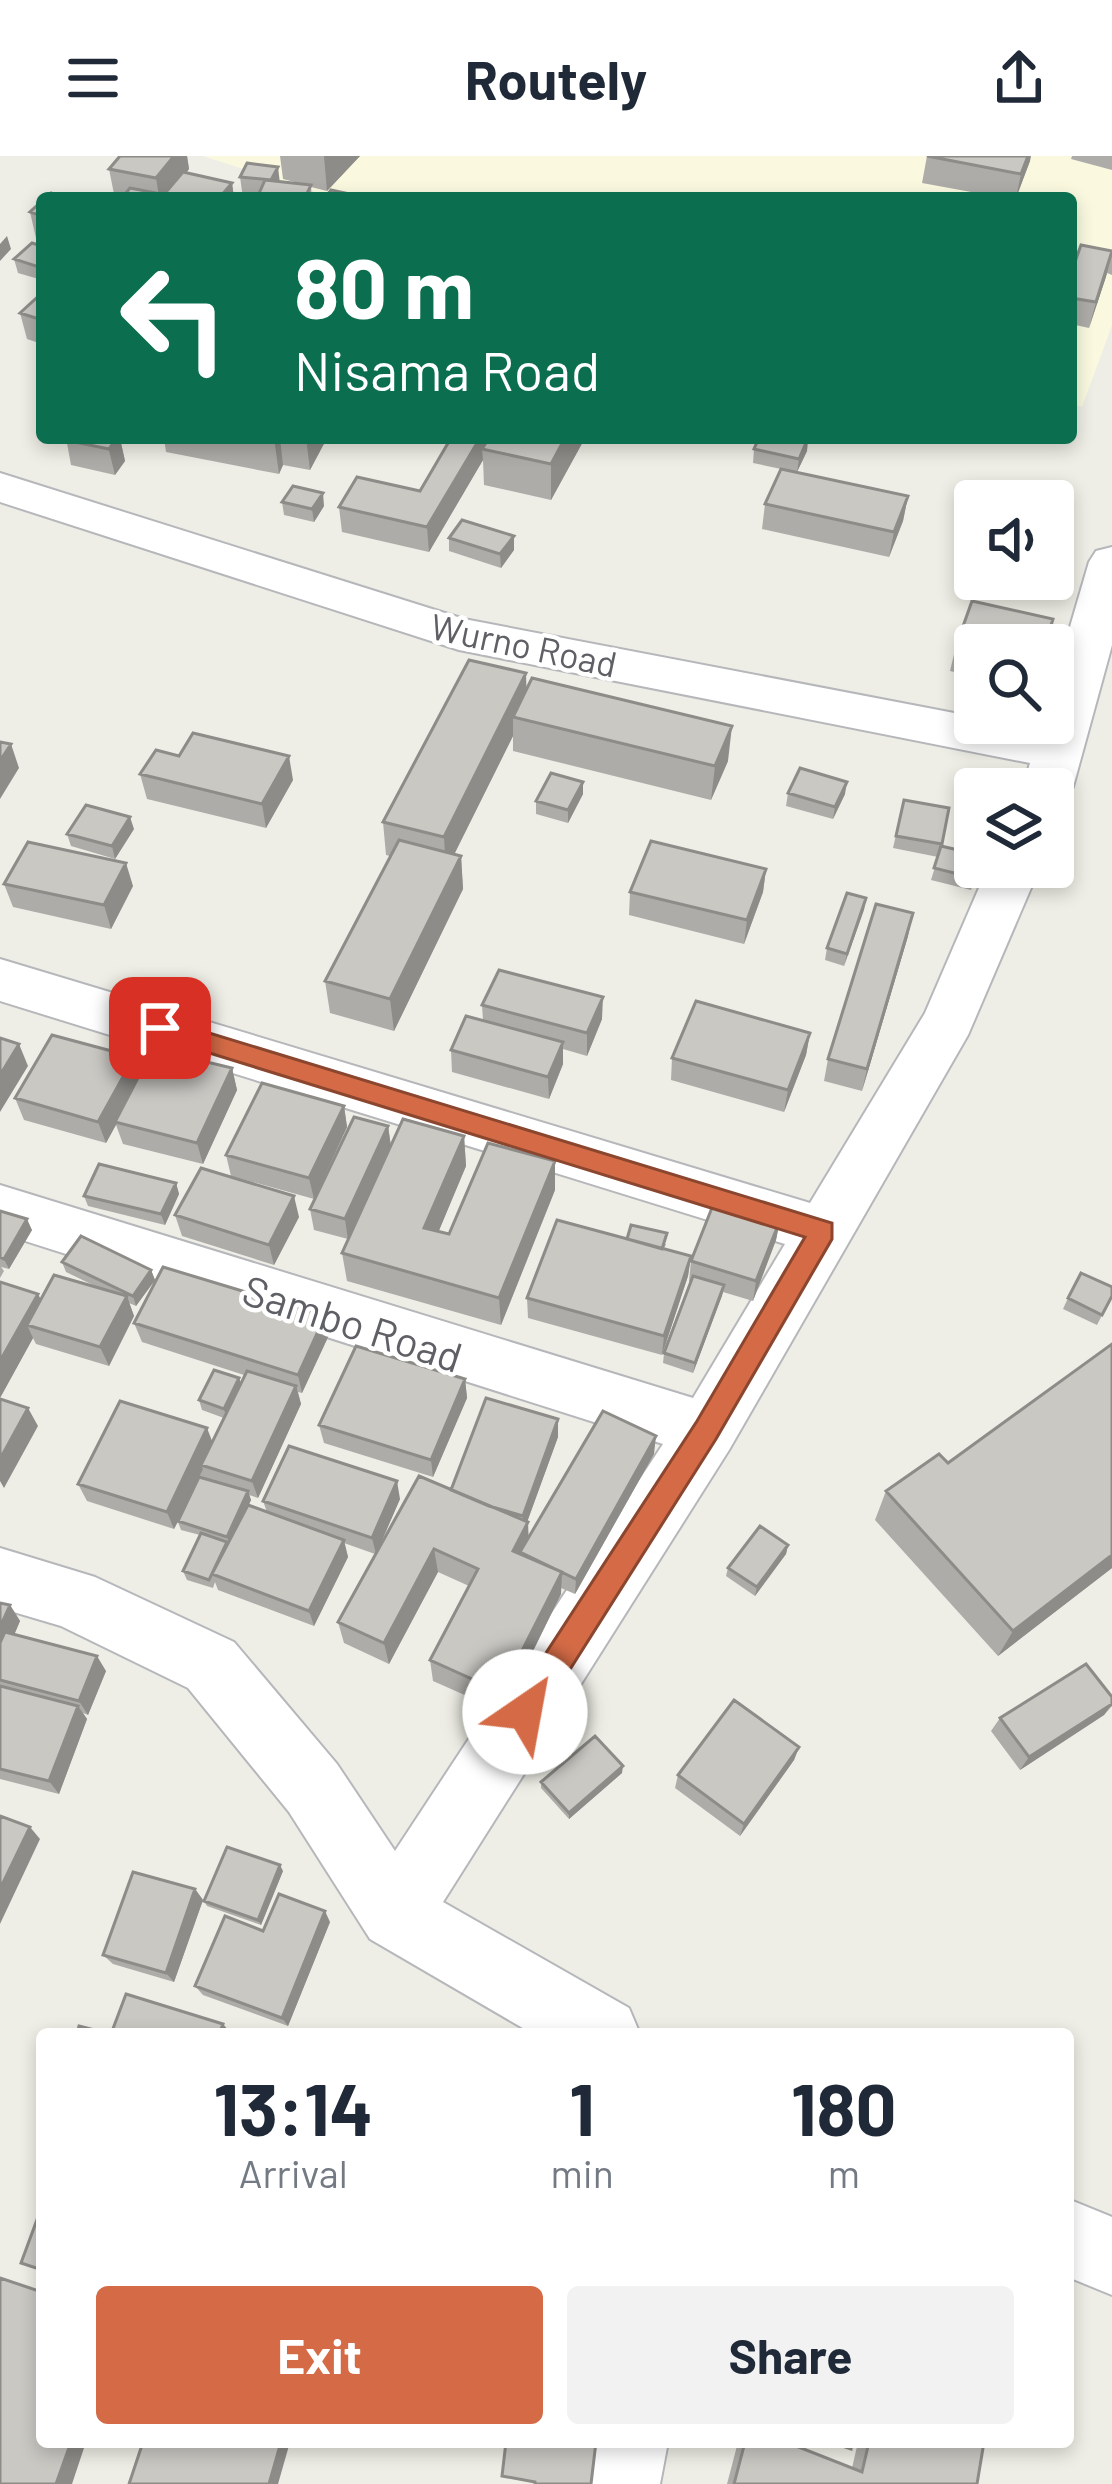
<!DOCTYPE html>
<html lang="en">
<head>
<meta charset="utf-8">
<style>
	:root { --surface:#fff; --page:#f2f2f3; --text:#1f2937; --muted:#747a83; --accent:#d46b46 }
	body { margin:0; font-family:Barlow,sans-serif; background:var(--page); color:var(--text); height:100vh; display:flex; flex-direction:column; font-size:45px; white-space:nowrap }
	* { box-sizing:border-box; margin:0 }
	p { font-size:39px; color:var(--muted) }
	.icon { flex:none; width:66px; height:66px; fill:none; stroke:currentColor; stroke-width:2; stroke-linecap:round; stroke-linejoin:round }
	.map { position:relative; flex:1; overflow:hidden }
	.panel { position:absolute; left:36px; top:1872px; width:1038px; height:420px; display:flex; flex-direction:column; background:var(--surface); border-radius:12px; box-shadow:0 6px 18px #0003 }
	.panel>* { flex:none }
	.top-card { position:absolute; left:36px; top:36px; width:1041px; height:252px; border-radius:12px; box-shadow:0 6px 18px #0003; background:#0b6e4f; color:#fff; overflow:hidden }
	.buttons { position:absolute; left:954px; top:324px; display:grid; gap:24px }
	.buttons a { display:grid; place-items:center; width:120px; height:120px; border-radius:12px; background:var(--surface); box-shadow:0 6px 18px #0003; font-size:60px }
	.pin { position:absolute; display:grid; place-items:center; width:102px; height:102px; color:#fff; margin:-51px; border-radius:24px; box-shadow:0 6px 18px #0006 }
	.me { position:absolute; width:132px; margin:-66px; rotate:33deg; stroke-linejoin:round; filter:drop-shadow(0 0 9px #0008) }
	.turn { display:flex; align-items:center; gap:42px; height:252px; padding:0 60px; font-size:54px }
	.turn .icon { width:156px; height:156px; stroke-width:2.5 }
	.turn b { display:block; font-size:84px; line-height:102px }
	.eta { display:flex; justify-content:space-evenly; align-items:center; height:204px; text-align:center }
	.eta b { font-size:72px; font-weight:700; line-height:84px }
	.cta { display:flex; gap:24px; margin-top:auto; padding:24px 60px }
	.cta a { flex:1; height:138px; border-radius:12px; background:var(--accent); color:#fff; font-size:48px; font-weight:700; line-height:138px; text-align:center }
	.cta a+a { background:var(--page); color:var(--text) }
	header { display:flex; justify-content:space-between; align-items:center; height:156px; padding:0 60px; background:var(--surface); font-size:54px; font-weight:700 }
	.map>svg:first-child { display:block }
	.commercial { fill:#faf9e0 }
	.lines { fill:none; stroke-linecap:round; stroke-linejoin:round }
	.minor-casing { stroke:#b6b7bb; stroke-width:4 }
	.minor { fill:#fff; fill-rule:evenodd }
	.wall { fill:#aeaca8 }
	.shaded-wall { fill:#8d8c88 }
	.building { fill:#cac8c3; stroke:#8d8c88; stroke-width:3 }
	.route { fill:#d46b46; stroke:#8a462e; stroke-width:3 }
	.labels { text-anchor:middle; dominant-baseline:central; stroke-width:9; stroke-linejoin:round; paint-order:stroke }
	.far-street-label { font-size:36px; fill:#5e6065; stroke:#fff }
	.street-label { font-size:42px; fill:#5e6065; stroke:#fff }
</style>
</head>
<body>
<header><svg class="icon" aria-label="menu" viewBox="0 0 24 24"><path d="M4 6h16M4 12h16M4 18h16"/></svg>Routely<svg class="icon" aria-label="share" viewBox="0 0 24 24"><path d="M12 15V3M7 8l5-5 5 5M5 13v7h14v-7"/></svg></header>
<div class="map">
<svg width="1112" height="2328" viewBox="0 0 1112 2328">
	<rect width="100%" height="100%" fill="#eeeee6"/>
	<!-- commercial -->
	<path class="commercial" d="M203,0H1112V169L1082,251L1071,248V42H334Z"/>
	<g class="lines">
		<!-- minor casing -->
		<g class="minor-casing">
			<path id="minor" d="M0,317L464,463L975,561V567L1040,573L1042,567H1053V529L1089,406L1096,395L1112,391V489L1073,631L1066,644L1053,648V633L1023,631L1030,607L459,494L0,346Z
				M988,711H1040L968,879L729,1294L443,1746L629,1852L640,1878H533L370,1783L289,1656L188,1532L61,1470L0,1452V1392L95,1421L234,1486L337,1608L395,1695L663,1288L0,1077V1029L693,1242L785,1088L0,845V803L810,1047L925,857Z
				M1068,2043L1112,2061V2139L1068,2121Z
				M588,2286H668L660,2328H578Z"/>
		</g>
		<!-- minor -->
		<use href="#minor" class="minor"/>
	</g>
	<!-- wall -->
	<path class="wall" d="M120,0H187L189,13L186,17L232,27L234,42H122L123,40L114,38L109,13Z
		M280,0H360L327,35L311,31L312,42H243L240,21L302,28L283,23Z
		M927,0L1030,5L1016,42H1004L922,27Z
		M1072,0H1112V14L1071,3Z
		M42,45V84L36,82L30,56Z
		M42,90V124L18,117L14,103Z
		M1112,95V119L1107,117L1089,172L1071,168V117Z
		M42,137V188L27,183L20,157Z
		M66,282H124L121,287L125,305L115,319L71,309Z
		M164,282H327L310,314L283,309L279,318L166,296Z
		M446,282H585L551,344L484,329L483,304L429,396L342,376L339,351L420,335L450,283Z
		M808,282L807,295L797,316L908,340L903,365L889,401L762,373L765,348L781,313L753,307L754,293Z
		M282,346L324,350L314,366L284,359Z
		M449,382L514,394L501,412L449,395Z
		M975,489V521L950,515L956,490Z
		M527,533L728,605L711,644L513,595V580L454,698L461,700L463,733L394,875L330,857L325,825L390,700L386,699L383,666Z
		M140,618L293,624L266,672L147,643Z
		M583,626V638L568,667L536,658V645Z
		M788,637L845,638L833,663L786,650Z
		M904,644L949,652L941,690L978,711L971,734L931,724L938,701L893,692Z
		M134,673L115,703L71,690L67,678Z
		M766,713L763,736L744,788L629,759L630,736Z
		M4,728L133,730L111,773L13,751Z
		M866,742L844,810L825,804L827,792Z
		M908,780L862,935L824,925L828,903Z
		M482,849L602,863L587,900L563,893V908L549,943L452,916L451,894L483,865Z
		M810,877L806,899L784,956L671,924L672,902Z
		M134,901L140,918L232,912L237,934L203,1008L123,988L116,969L106,987L24,964L15,942Z
		M344,950L347,971L314,1043L231,1020L226,999Z
		M388,970L391,990L464,980L466,1010L438,1076L449,1078L555,1034L501,1169L347,1125L342,1097L348,1083L314,1074L310,1053Z
		M176,1027L179,1038L165,1069L88,1050L84,1040Z
		M0,1055L32,1074L9,1113L1,1111L4,1115L0,1122Z
		M175,1059L299,1061L274,1109L182,1080Z
		M780,1064L776,1084L753,1145L723,1136L693,1217L663,1207L664,1197L690,1126L689,1125L691,1105Z
		M627,1083L666,1088L664,1093L691,1100L688,1120L662,1199L528,1162L527,1142Z
		M62,1106L151,1114L155,1124L136,1150L129,1147L134,1160L109,1210L36,1188L33,1182L0,1242L38,1138L41,1144L99,1132L66,1116Z
		M1112,1140L1097,1169L1063,1153L1068,1142Z
		M134,1167L329,1179L302,1237L298,1236L301,1248L258,1342L249,1339L251,1344L248,1350L267,1356L263,1345L400,1343L378,1394L451,1334L558,1281L527,1366L528,1382L654,1298L575,1438L561,1432V1438L503,1556L433,1525L430,1504L469,1430L438,1416L389,1508L344,1487L338,1466L375,1398L344,1387L348,1401L314,1470L218,1434L215,1426L213,1432L187,1424L183,1415L200,1379L181,1374L178,1366L174,1373L87,1345L78,1328L212,1286L224,1262L202,1254L199,1244L239,1222L241,1227L244,1219L142,1186Z
		M1112,1188V1412L998,1500L875,1364L886,1335L948,1307Z
		M465,1223L467,1242L433,1321L324,1287L319,1269Z
		M788,1389L786,1398L755,1440L726,1420L728,1412Z
		M0,1447L10,1449L20,1465L14,1479L106,1515L88,1559L83,1557L87,1563L59,1638L0,1623Z
		M1112,1541V1550L1104,1559L1020,1614L991,1575L1000,1562Z
		M799,1591L794,1604L740,1680L675,1632L678,1619Z
		M622,1617L569,1663L541,1632V1626Z
		M283,1715L261,1769L207,1750L204,1745Z
		M195,1733L203,1744L174,1826L113,1808L103,1799Z
		M330,1766L288,1870L203,1839L195,1830L263,1775Z
		M738,2286H786L852,2312L858,2286H984L977,2328H727Z"/>
	<!-- shaded-wall -->
	<path class="shaded-wall" d="M174,0H187L189,13L166,42H158L159,40L156,22Z
		M324,0H360L327,35Z
		M1028,0H1031L1030,5L1016,42L1021,18Z
		M278,11L281,36L271,24Z
		M232,27L234,42H220Z
		M7,80L11,93L0,105V88Z
		M1112,96L1106,121L1089,172L1096,146Z
		M106,282H124L121,287L125,305L115,319Z
		M274,282H280L283,309L279,318Z
		M306,282H327L310,314Z
		M480,282H485L486,293H482L483,304L429,396L427,371Z
		M565,282H585L551,344V308Z
		M808,282L807,295L797,316L799,303Z
		M323,337L324,350L314,366L312,353Z
		M908,340L903,365L889,401L894,376Z
		M514,380V394L501,412L500,398Z
		M526,517L527,552L513,561V580L446,715L444,681Z
		M732,570L728,605L711,644L715,610Z
		M11,588L19,612L0,643V605Z
		M289,600L293,624L266,672L262,648Z
		M583,626V638L568,667V654Z
		M847,626L845,638L833,663L835,651Z
		M130,661L134,673L115,703L112,690Z
		M461,700L463,733L394,875L390,843Z
		M126,707L133,730L111,773L104,749Z
		M766,713L763,736L744,788L747,764Z
		M866,742L864,754L844,810L847,798Z
		M913,757L908,780L862,935L867,913Z
		M603,841L602,863L587,900V877Z
		M810,877L806,899L784,956L788,934Z
		M563,886V908L549,943L548,921Z
		M19,888L28,910L0,956V919Z
		M134,901L141,923L106,987L98,966Z
		M232,912L237,934L203,1008L197,987Z
		M344,950L347,971L314,1043L309,1022Z
		M388,970L391,991L348,1084L345,1063Z
		M464,980L466,1010L428,1101L424,1072Z
		M555,1005V1034L501,1169L499,1142Z
		M176,1027L179,1038L165,1069L161,1058Z
		M294,1040L299,1061L274,1109L269,1089Z
		M27,1063L32,1074L9,1113L4,1103Z
		M780,1064L776,1084L753,1145L756,1125Z
		M691,1100L688,1120L662,1199L664,1180Z
		M151,1114L155,1124L136,1150L133,1140Z
		M724,1129L722,1140L693,1217L695,1207Z
		M38,1138L47,1157L27,1169L33,1182L0,1242V1205Z
		M127,1140L134,1160L109,1210L100,1191Z
		M325,1160L329,1179L302,1237L298,1219Z
		M239,1222L242,1232L227,1263L224,1253Z
		M465,1223L467,1242L433,1321L431,1304Z
		M296,1230L301,1248L258,1342L252,1325Z
		M28,1252L38,1270L4,1332L0,1325V1303Z
		M558,1263V1281L526,1369L528,1366L529,1390L521,1405L513,1395L523,1375V1360Z
		M207,1272L214,1290L201,1309L203,1313L174,1373L167,1356Z
		M656,1280L654,1298L575,1438L576,1423Z
		M397,1325L400,1343L376,1398L372,1382Z
		M248,1335L251,1344L231,1389L227,1381Z
		M344,1384L348,1401L314,1470L309,1455Z
		M788,1389L786,1398L755,1440L757,1431Z
		M434,1393L438,1416L389,1508L384,1487Z
		M1112,1399V1412L998,1500L1013,1475Z
		M562,1416L561,1438L503,1556L501,1536Z
		M10,1449L20,1465L0,1512V1471Z
		M97,1500L106,1515L88,1559L79,1545Z
		M1112,1548L1104,1559L1020,1614L1029,1601Z
		M78,1550L87,1563L59,1638L49,1625Z
		M799,1591L794,1604L740,1680L744,1668Z
		M623,1610L622,1617L569,1663V1657Z
		M30,1671L40,1683L0,1768V1733Z
		M280,1709L283,1715L261,1769L258,1764Z
		M195,1733L203,1744L174,1826L166,1817Z
		M325,1755L330,1766L288,1870L282,1862Z
		M223,1868L230,1876L229,1878H219Z
		M71,2286H86L72,2328H56Z
		M281,2286H290L278,2328H269Z"/>
	<!-- building -->
	<path class="building" d="M120,0H174L156,22L109,13Z
		M927,0H1028L1021,18Z
		M247,7L278,11L271,24L240,21Z
		M183,16L232,27L220,41L225,42H161Z
		M265,24L311,29L305,42H257Z
		M130,32L161,38L158,42H122Z
		M331,34L368,42H325Z
		M51,37L67,42H45Z
		M42,45V60L30,56Z
		M32,87L42,90V112L14,103Z
		M1081,89L1112,95L1096,146L1071,142V117Z
		M42,137V164L20,157Z
		M66,282H117L109,293L65,284Z
		M451,282H480L427,371L339,351L357,321L420,335Z
		M489,282H565L551,308L482,293Z
		M759,282H808L799,303L754,293Z
		M781,313L908,340L894,376L765,348Z
		M293,330L323,337L312,353L282,346Z
		M462,364L514,380L500,398L449,382Z
		M972,445L1053,463L1045,489H975V494L956,490Z
		M469,504L526,517L444,681L383,666Z
		M532,522L732,570L715,610L513,561Z
		M193,577L289,600L262,648L140,618L156,594L179,600Z
		M0,586L11,588L0,605Z
		M800,612L847,626L835,651L788,637Z
		M551,617L583,626L568,654L536,645Z
		M904,644L949,652L942,688L896,680Z
		M86,649L130,661L112,690L67,678Z
		M399,684L461,700L390,843L325,825Z
		M651,685L766,713L747,764L630,736Z
		M28,686L126,707L104,749L4,728Z
		M941,690L975,698V711H978L974,722L934,712Z
		M847,737L866,742L847,798L827,792Z
		M876,748L913,757L867,913L828,903Z
		M499,814L603,841L587,877L482,849Z
		M696,845L810,877L788,934L672,902Z
		M466,860L563,886L548,921L451,894Z
		M52,879L134,901L98,966L15,942Z
		M0,882L19,888L0,919Z
		M153,893L232,912L197,987L115,966Z
		M262,927L344,950L309,1022L226,999Z
		M354,961L388,970L345,1063L310,1053Z
		M403,963L464,980L424,1072L449,1078L488,987L555,1005L499,1142L342,1097Z
		M99,1008L176,1027L161,1058L84,1040Z
		M201,1012L294,1040L269,1089L175,1059Z
		M715,1044L780,1064L756,1125L691,1105Z
		M0,1055L27,1063L4,1103L0,1101Z
		M557,1064L691,1100L664,1180L527,1142Z
		M631,1069L667,1077L662,1093L627,1083Z
		M81,1080L151,1114L133,1140L62,1106Z
		M163,1111L325,1160L298,1219L134,1167Z
		M1081,1117L1112,1131V1140L1102,1159L1068,1142Z
		M54,1119L127,1140L100,1191L27,1169Z
		M693,1120L724,1129L695,1207L664,1197Z
		M0,1126L38,1138L0,1205Z
		M1112,1188V1399L1013,1475L886,1335L939,1298L948,1307Z
		M356,1190L465,1223L431,1304L319,1269Z
		M214,1214L239,1222L224,1253L199,1244Z
		M247,1215L296,1230L252,1325L201,1309Z
		M486,1242L558,1263L523,1360L489,1350L451,1334Z
		M0,1243L28,1252L0,1303Z
		M120,1245L207,1272L167,1356L78,1328Z
		M603,1255L656,1280L576,1423L520,1396Z
		M289,1290L397,1325L372,1382L263,1345Z
		M419,1320L528,1366L513,1395L562,1416L501,1536L430,1504L478,1413L434,1393L384,1487L338,1466Z
		M199,1321L248,1335L227,1381L178,1365Z
		M248,1349L344,1384L309,1455L212,1418Z
		M760,1370L788,1389L757,1431L728,1412Z
		M201,1377L227,1386L209,1424L183,1415Z
		M0,1447L10,1449L0,1471Z
		M5,1476L97,1500L79,1545L0,1524V1487Z
		M1086,1508L1112,1541V1548L1029,1601L1000,1562Z
		M0,1530L78,1550L49,1625L0,1613Z
		M734,1544L799,1591L744,1668L678,1619Z
		M595,1580L623,1610L569,1657L541,1626Z
		M0,1660L30,1671L0,1733Z
		M227,1691L280,1709L258,1764L204,1745Z
		M133,1716L195,1733L166,1817L103,1799Z
		M279,1738L325,1755L282,1862L195,1830L225,1760L263,1775Z
		M126,1838L223,1868L219,1878H111Z
		M79,1870L110,1878H77Z
		M42,2050V2114L21,2107Z
		M0,2122L42,2136V2286H71L56,2328H0Z
		M143,2286H281L269,2328H129Z
		M506,2286H596L591,2328H535V2326L502,2320Z
		M745,2286H786L862,2316L869,2286H984L977,2328H734Z
		M831,2286H852L851,2293Z"/>
	<!-- route -->
	<path class="route" d="M160,862L832,1067V1083L716,1283L536,1567L525,1571L514,1567L509,1556L514,1546L697,1265L805,1081L151,879L147,872Z"/>
	<g class="labels">
		<!-- far-street labels -->
		<g class="far-street-label">
			<text transform="translate(524 488) rotate(12)">Wurno Road</text>
		</g>
		<!-- street labels -->
		<g class="street-label">
			<text transform="translate(353 1166) rotate(18)">Sambo Road</text>
		</g>
	</g>
</svg>
<div class="buttons">
<a><svg class="icon" aria-label="sound" viewBox="0 0 24 24"><path d="M4 9h4l5-4v14l-5-4H4zM17 9q2 3 0 6"/></svg></a>
<a><svg class="icon" aria-label="search" viewBox="0 0 24 24"><circle cx="10" cy="10" r="6"/><path d="M15 15l6 6"/></svg></a>
<a><svg class="icon" aria-label="layers" viewBox="0 0 24 24"><path d="M12 4l9 5-9 5-9-5zM3 14l9 5 9-5"/></svg></a>
</div>
<div class="pin" style="left:160px;top:872px;background:#d93025"><svg class="icon" aria-label="arrive" viewBox="0 0 24 24"><path d="M6 21V4h12l-3 4 3 4H6"/></svg></div>
<svg class="me" style="left:525px;top:1556px" viewBox="-20 -20 40 40"><circle r="19" fill="#fff"/><path d="M0-13L10 11 0 6-10 11z" fill="#d46b46"/></svg>
<div class="top-card">
<div class="turn"><svg class="icon" aria-label="left" viewBox="0 0 24 24"><path d="M17 20v-9H6M10 6l-5 5 5 5"/></svg><div><b>80 m</b>Nisama Road</div></div>
</div>
<section class="panel">
<div class="eta">
<div><b>13:14</b><p>Arrival</p></div>
<div><b>1</b><p>min</p></div>
<div><b>180</b><p>m</p></div>
</div>
<div class="cta"><a>Exit</a><a>Share</a></div>
</section>
</div>
</body>
</html>
